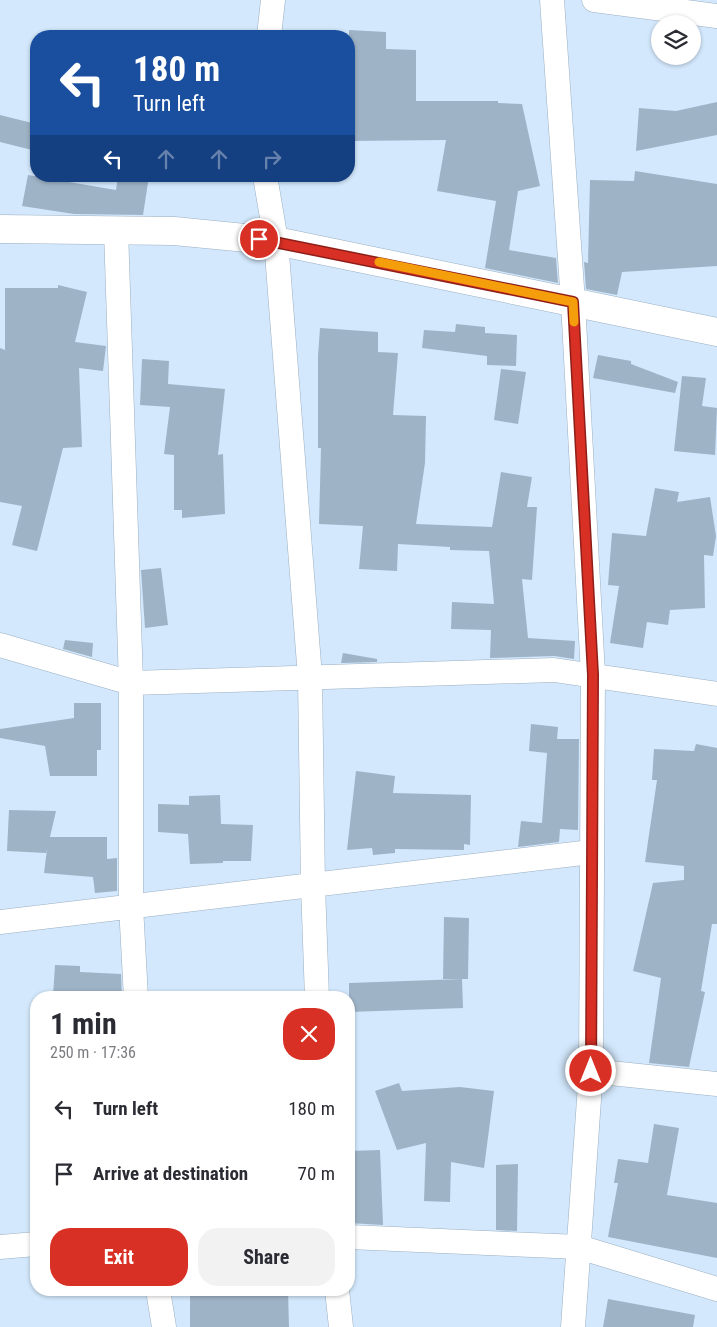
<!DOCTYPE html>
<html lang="en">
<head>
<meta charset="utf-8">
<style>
	:root { --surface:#fff; --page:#f2f2f3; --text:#2b2b33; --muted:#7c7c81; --accent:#d93025 }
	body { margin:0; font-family:"Roboto Condensed",sans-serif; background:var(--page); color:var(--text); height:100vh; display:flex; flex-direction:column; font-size:19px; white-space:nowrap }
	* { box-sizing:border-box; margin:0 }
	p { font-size:16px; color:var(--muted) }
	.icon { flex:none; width:28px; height:28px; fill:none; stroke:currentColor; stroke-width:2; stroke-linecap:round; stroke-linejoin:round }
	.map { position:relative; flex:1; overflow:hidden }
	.drawer { position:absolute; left:30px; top:991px; width:325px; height:305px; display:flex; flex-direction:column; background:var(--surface); border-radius:20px; box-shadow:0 1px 4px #0004 }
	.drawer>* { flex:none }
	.top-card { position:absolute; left:30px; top:30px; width:325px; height:152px; border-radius:20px; box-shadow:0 1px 4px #0004; background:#1a4fa0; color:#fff; overflow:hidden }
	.fabs { position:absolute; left:651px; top:15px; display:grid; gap:10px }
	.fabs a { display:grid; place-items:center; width:50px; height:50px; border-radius:50%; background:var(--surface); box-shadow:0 1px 4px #0004; font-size:25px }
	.pin { position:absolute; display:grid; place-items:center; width:42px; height:42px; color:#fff; margin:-21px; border:2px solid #fff; border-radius:50%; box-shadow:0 1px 5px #0007 }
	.me { position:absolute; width:55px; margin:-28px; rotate:0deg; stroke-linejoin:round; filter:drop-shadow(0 0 4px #0008) }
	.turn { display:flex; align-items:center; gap:18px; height:105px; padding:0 20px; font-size:22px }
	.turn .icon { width:65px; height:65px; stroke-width:2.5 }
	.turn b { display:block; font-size:35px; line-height:42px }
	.lanes { display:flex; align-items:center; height:48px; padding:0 20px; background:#0003; justify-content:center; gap:25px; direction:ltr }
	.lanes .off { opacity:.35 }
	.round { display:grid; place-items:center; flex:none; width:52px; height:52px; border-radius:20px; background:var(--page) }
	.head { display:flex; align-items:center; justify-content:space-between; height:85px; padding:0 20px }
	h1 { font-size:30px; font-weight:700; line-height:38px }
	.action { display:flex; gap:10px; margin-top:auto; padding:10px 20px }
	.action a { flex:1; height:58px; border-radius:20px; background:var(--accent); color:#fff; font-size:20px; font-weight:700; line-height:58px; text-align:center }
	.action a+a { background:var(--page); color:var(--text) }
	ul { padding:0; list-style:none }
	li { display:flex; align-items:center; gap:15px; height:65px; padding:0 20px }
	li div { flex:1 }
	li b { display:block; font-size:19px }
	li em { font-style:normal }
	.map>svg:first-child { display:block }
	.building { fill:#9eb3c6 }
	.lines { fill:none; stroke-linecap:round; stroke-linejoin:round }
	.street-casing { stroke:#9bafc2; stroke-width:25 }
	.secondary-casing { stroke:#9bafc2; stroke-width:29 }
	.street { stroke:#fff; stroke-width:24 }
	.secondary { stroke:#fff; stroke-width:28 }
	.route-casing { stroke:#8d1f18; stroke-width:12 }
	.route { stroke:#d93025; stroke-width:9 }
	.slow { stroke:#f59e0b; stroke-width:9 }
</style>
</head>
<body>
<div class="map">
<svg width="717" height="1327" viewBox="0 0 717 1327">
	<rect width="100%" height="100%" fill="#d3e8fc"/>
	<!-- building -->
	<path class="building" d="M349,30L386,32V49L416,50V101H498V103L522,104L540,186L518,191L509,250L556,258L558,283L485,268L496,201L437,191L446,140L349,141Z
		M717,102V135L636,151L639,108L676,111Z
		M0,115L36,124V151L0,142Z
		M635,171L717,184V266L622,272L617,295L586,289L584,262L588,263L590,180L634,181Z
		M28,175L116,190L118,176H149L143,215L74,214L22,206Z
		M58,285L87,292L75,342L106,346L103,371L79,368L82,447L63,448L37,551L12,545L22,506L0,502V348L5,350V288H58Z
		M456,324L485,327V333L517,335L516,366L487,365V356L422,348L424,330L455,332Z
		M320,328L378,332V352L398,353L393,415L426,416L425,463L416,524L492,527L501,472L532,477L527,507H537L532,580L522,579L528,638L575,641L574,659L554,656L490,658L491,630L451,629L452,602L494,604L489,551L450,550V547L398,544L397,571L359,569L363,526L319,524L321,448H318V356Z
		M598,355L631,361V364L678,382L675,393L593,378Z
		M142,359L169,361L168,384L225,389L218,455L223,454L225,514L182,518V510H174V455L164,454L170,407L140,405Z
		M501,369L526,372L518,424L494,420Z
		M682,376L706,378L702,406L717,408L715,455L674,451Z
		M655,488L679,492L677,502L710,497L716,536L713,556L704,555L705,608L670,610L668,625L647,622L643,648L610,643L619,586L608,585L612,533L646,536Z
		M161,568L168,625L145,628L141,570Z
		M65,640L93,643L92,657L63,649Z
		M343,653L377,659V662L341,663Z
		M74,703H101V750H97V776H50L45,746L0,738V729L74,718Z
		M531,724L558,727L557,739H579L578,830L560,829L559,842L518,847L521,821L542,823L547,753L529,751Z
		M696,744L717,748V924H712L701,991L705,992L689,1067L649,1063L661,978L633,971L653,883L684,880V866L645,862L657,780H652L654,749L694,751Z
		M356,771L395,776L393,793L471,795L470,845L464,844V850L395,849V853L373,855L372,848L347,850Z
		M220,795L221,824L253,825L251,861H223V863L190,864L188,834L158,832V804L189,805V796Z
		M9,810L56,811L50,837H107V859L117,858V891L95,893L93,877L44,873L47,849L46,853L7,851Z
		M444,917L469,918L468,979H443Z
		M55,965L80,966V972L121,974L122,997L78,994V998L53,996Z
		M462,979L463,1008L349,1012V983Z
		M399,1083L402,1091L460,1087L494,1091L484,1168L451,1162L450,1202L424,1201L426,1143L397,1150L375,1091Z
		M654,1124L679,1128L667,1195L717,1203V1258L608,1237L618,1183H614L618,1159L648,1163Z
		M380,1150L383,1225L349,1223V1151Z
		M518,1164L517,1231L496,1230V1165Z
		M288,1290L289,1327H190V1292Z
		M608,1299L695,1315L693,1327H603Z"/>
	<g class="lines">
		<!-- street casing -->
		<g class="street-casing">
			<path id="street" d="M552,0L573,302L593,675L591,1071L573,1327
				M594,0L717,16
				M269,36L273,0
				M265,176L276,241L310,677L313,885L317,998
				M116,230L131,683V906L136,998
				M0,645L131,683L554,670L717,694
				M0,922L591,852
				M591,1071L717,1084
				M349,1237L579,1247L717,1289
				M0,1247L36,1244
				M158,1290L164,1327
				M337,1290L341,1327"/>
		</g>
		<!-- secondary casing -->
		<g class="secondary-casing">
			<path id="secondary" d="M0,229L174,231L276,241L717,332"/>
		</g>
		<!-- street -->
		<use href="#street" class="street"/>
		<!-- secondary -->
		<use href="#secondary" class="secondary"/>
	</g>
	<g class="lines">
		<!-- route casing -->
		<g class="route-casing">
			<path id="route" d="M259,239L573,302L593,675L591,1071"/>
		</g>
		<!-- route -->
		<use href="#route" class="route"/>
		<!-- slow -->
		<path class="slow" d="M379,262L573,302L574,322"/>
	</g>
</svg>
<div class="fabs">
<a><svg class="icon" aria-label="layers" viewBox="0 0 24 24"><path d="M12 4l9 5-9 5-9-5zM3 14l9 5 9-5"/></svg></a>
</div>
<div class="pin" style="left:259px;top:239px;background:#d93025"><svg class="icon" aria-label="arrive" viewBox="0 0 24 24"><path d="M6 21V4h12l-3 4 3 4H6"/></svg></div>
<svg class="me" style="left:591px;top:1071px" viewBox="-20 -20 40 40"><circle r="17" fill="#d93025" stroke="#fff" stroke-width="3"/><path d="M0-11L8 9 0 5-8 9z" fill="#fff"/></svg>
<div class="top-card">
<div class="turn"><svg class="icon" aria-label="left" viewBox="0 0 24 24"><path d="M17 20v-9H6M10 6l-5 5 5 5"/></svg><div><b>180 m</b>Turn left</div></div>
<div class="lanes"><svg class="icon" aria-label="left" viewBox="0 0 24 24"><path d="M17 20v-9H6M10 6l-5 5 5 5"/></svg><svg class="icon off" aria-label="ahead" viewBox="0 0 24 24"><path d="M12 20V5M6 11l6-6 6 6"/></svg><svg class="icon off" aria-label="ahead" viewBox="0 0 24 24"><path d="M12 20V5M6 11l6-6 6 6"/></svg><svg class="icon off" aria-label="right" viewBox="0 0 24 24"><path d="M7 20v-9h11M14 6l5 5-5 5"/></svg></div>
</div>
<section class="drawer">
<div class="head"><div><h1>1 min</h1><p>250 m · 17:36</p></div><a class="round" style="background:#d93025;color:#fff"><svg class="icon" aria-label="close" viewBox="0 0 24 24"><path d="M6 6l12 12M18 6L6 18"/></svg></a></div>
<ul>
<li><svg class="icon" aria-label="left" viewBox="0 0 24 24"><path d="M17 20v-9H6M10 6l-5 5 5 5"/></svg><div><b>Turn left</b></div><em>180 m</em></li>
<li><svg class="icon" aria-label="arrive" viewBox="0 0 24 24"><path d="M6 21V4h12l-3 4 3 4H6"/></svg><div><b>Arrive at destination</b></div><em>70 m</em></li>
</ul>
<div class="action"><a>Exit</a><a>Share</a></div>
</section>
</div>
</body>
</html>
